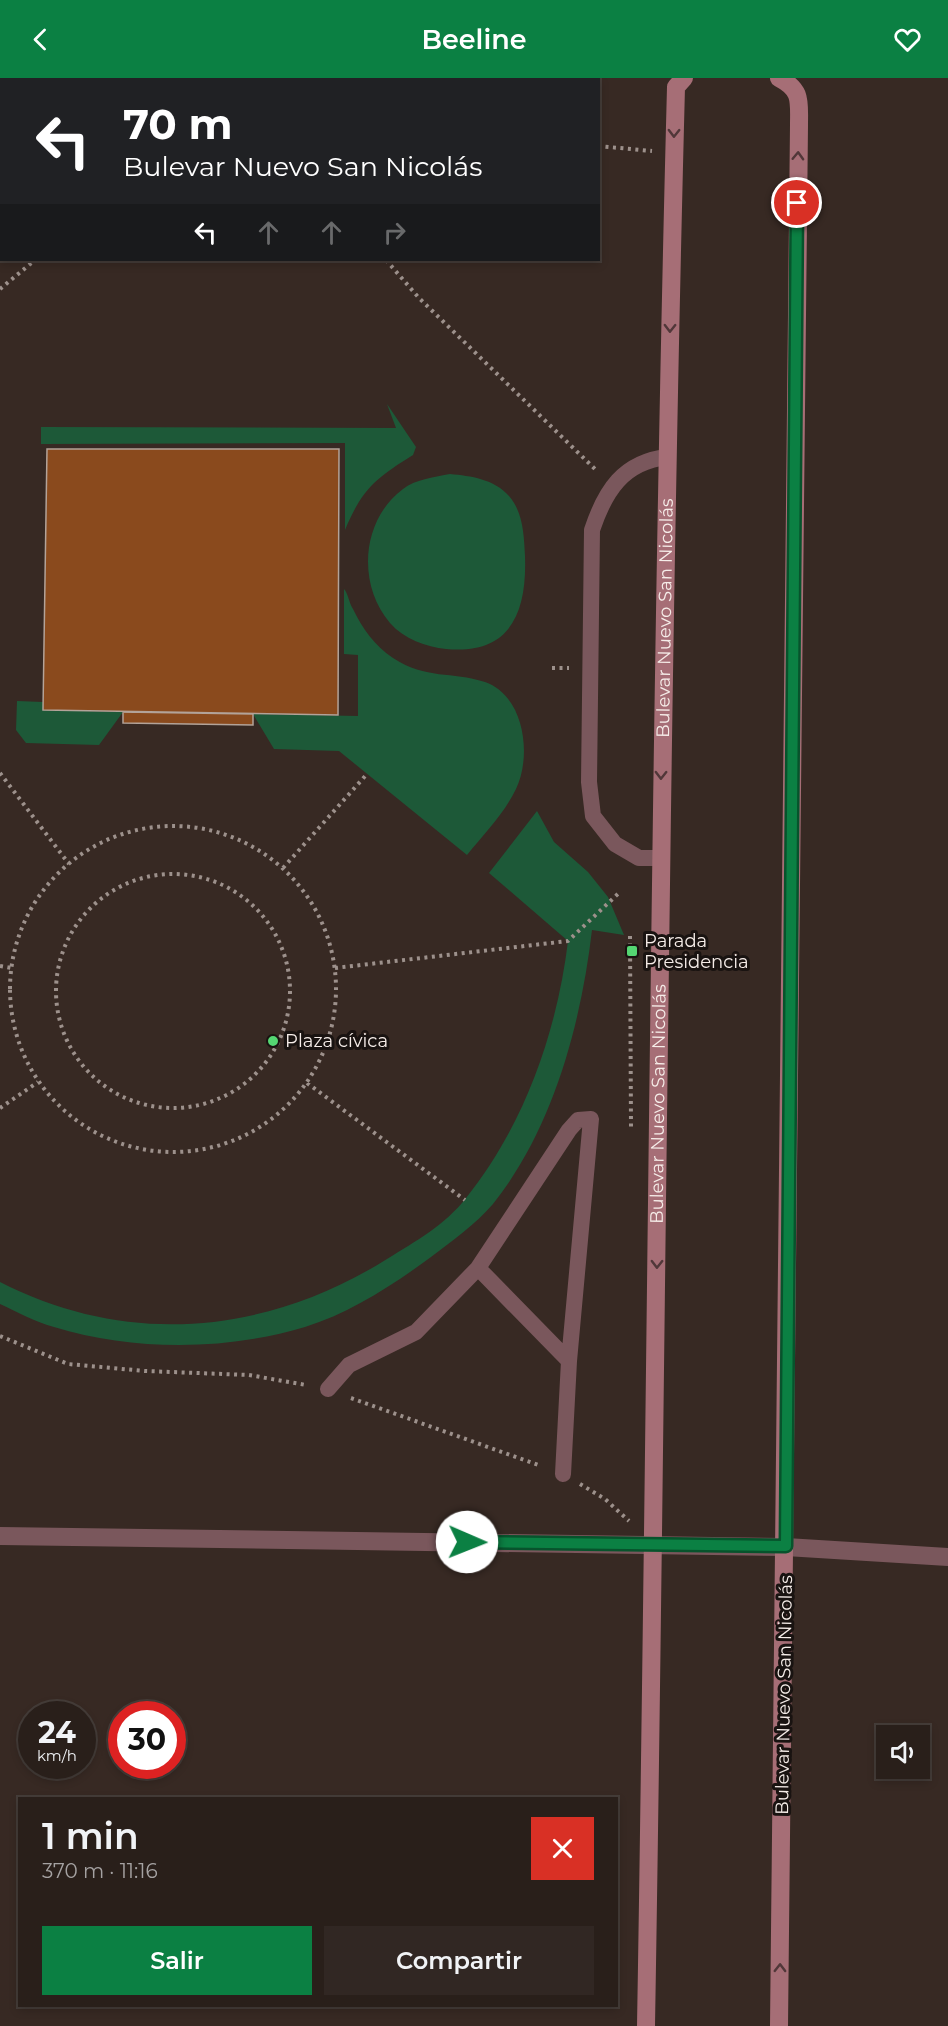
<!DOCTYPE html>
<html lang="es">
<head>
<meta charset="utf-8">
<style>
	:root { --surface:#291f1a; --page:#312723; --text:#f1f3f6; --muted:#a5a2a2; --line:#453d39; --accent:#0b8043 }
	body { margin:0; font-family:Montserrat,sans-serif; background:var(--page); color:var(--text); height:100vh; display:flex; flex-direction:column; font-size:22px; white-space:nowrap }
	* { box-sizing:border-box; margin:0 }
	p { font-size:20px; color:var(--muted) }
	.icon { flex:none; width:33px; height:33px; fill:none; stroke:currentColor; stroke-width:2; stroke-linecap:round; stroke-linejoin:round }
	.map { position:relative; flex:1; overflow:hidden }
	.drawer { position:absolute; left:18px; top:1719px; width:600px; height:210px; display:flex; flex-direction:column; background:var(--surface); border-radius:0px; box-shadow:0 3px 9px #0003,0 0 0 2px var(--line) }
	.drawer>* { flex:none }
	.guide { position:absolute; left:0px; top:0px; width:600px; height:183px; box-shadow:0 3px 9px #0003,0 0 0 2px var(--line); background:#202124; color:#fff; overflow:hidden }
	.buttons { position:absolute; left:876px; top:1647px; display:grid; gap:12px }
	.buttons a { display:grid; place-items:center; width:54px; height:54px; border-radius:0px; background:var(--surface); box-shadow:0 3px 9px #0003,0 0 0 2px var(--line); font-size:30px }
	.speed { position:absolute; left:18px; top:1623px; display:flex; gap:12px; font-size:30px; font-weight:700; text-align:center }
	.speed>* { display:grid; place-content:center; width:78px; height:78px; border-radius:50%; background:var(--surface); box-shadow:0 3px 9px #0003,0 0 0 2px var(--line); line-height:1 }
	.speed small { font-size:15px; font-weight:400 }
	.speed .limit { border:9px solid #d22; background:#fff; color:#111 }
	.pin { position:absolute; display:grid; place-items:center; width:51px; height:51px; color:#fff; margin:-26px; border:3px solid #fff; border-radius:50%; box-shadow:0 2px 6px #0007 }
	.me { position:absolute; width:66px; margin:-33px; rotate:91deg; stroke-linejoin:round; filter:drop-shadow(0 0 4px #0008) }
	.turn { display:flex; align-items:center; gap:21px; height:126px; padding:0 24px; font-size:27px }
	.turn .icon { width:78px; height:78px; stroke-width:2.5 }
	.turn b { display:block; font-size:42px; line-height:51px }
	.lanes { display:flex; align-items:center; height:57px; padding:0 24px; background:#0003; justify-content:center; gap:30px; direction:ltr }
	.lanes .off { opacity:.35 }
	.round { display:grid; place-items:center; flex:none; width:63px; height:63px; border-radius:0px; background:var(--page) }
	.head { display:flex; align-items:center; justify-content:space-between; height:102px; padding:0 24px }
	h1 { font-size:36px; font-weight:600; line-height:45px }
	.action { display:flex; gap:12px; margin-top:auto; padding:12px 24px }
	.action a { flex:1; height:69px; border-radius:0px; background:var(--accent); color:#fff; font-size:24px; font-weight:600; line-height:69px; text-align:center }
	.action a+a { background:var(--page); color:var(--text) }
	header { display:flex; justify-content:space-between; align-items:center; height:78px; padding:0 24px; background:var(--accent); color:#fff; font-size:27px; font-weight:600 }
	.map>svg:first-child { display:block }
	.green { fill:#1d5938 }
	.building { fill:#8a4a1d; stroke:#b3a399; stroke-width:1.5 }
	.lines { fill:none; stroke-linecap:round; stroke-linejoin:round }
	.path { stroke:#9d918c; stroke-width:4; stroke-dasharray:3 4.5; stroke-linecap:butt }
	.lane { stroke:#7a575c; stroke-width:16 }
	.street { stroke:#7a575c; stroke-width:18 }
	.secondary { stroke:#a66e76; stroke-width:18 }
	.oneway { stroke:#513739 }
	.route-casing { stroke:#07532c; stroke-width:15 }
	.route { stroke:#0b8043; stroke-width:10 }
	.poi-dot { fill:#54d672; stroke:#191311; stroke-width:2 }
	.labels { text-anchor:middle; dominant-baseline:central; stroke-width:6; stroke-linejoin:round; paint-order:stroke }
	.street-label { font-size:18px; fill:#f6ede9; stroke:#191311 }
	.poi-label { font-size:18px; fill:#f6ede9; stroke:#191311; text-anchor:start }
</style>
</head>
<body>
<header><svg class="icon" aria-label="back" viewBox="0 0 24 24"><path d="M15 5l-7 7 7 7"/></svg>Beeline<svg class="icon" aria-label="heart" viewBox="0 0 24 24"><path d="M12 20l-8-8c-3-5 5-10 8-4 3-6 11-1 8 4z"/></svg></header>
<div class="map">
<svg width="948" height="1948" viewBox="0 0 948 1948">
	<rect width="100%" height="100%" fill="#372923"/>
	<!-- green -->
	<path class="green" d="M387,326L416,369L413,377C376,400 362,411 345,452V365L41,366V349L396,350Z
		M450,396C471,398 494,401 509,418C523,434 524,457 525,478C527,534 511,577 446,571C426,569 404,561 390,545C357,507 361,442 403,411C416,401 435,399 450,396Z
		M344,511C348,515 349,525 353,531C362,550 375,568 393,580C427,602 451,593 485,604C525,618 532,678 516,711C504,736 484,756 467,777L339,673L274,671L253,636L358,638V577L344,576Z
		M17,623L43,624V632L123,634L99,667L26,665L16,652Z
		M537,733L554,764L588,794L608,819L624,857L592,852C581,946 553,1051 493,1126C476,1146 452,1163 431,1179C393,1207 350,1235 305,1249C225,1273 133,1273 54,1249C36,1244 17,1234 0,1226V1204C129,1270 267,1256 387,1181C416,1163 445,1147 466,1120C524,1048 557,954 568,863L489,795Z"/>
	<!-- building -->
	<path class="building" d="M47,371H339L338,637L43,632Z
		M123,634L253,636V647L123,645Z"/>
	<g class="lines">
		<!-- path -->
		<path class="path" d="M301,0L309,2
			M598,68L652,73
			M386,182L419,220L597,393
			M0,211L35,182
			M552,590H569
			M0,695L69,786
			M10 911a163 163 0 1 1 326 0a163 163 0 1 1-326 0Z
			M283,790L367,696
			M56 913a117 117 0 1 1 234 0a117 117 0 1 1-234 0Z
			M630,858L631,1049
			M0,888L11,890
			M335,890L568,863L621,813
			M307,1005L465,1122
			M0,1030L38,1004
			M0,1258L68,1286L145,1293L249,1297L306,1307
			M351,1320L541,1388
			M580,1406L605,1421L629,1443"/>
		<!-- lane -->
		<path class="lane" d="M661,780H639L615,766L593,738L589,704L592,452C605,413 623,384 667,379
			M478,1190L569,1283
			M328,1311L349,1287L416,1254L478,1190L569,1052L578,1042L591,1041L569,1283L563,1396"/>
		<!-- street -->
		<path class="street" d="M0,1458L786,1469L948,1479"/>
		<!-- secondary -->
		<g class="secondary">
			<path d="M779,0C802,12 799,23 799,47L779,1948"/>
			<path id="s1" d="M646,1948C657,1302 659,655 676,9L684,0"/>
		</g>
	</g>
	<!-- one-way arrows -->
	<defs><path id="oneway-chevron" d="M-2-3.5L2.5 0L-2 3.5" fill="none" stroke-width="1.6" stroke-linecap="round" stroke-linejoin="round" transform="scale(1.5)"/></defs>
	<g class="oneway">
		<use href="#oneway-chevron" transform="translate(674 55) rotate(91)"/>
		<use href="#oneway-chevron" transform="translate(798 78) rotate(-88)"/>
		<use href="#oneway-chevron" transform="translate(670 250) rotate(91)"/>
		<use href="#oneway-chevron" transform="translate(661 697) rotate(91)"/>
		<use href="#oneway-chevron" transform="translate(657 1186) rotate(91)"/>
		<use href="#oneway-chevron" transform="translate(780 1890) rotate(-89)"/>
	</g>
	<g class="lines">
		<!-- route casing -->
		<g class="route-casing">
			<path id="route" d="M467,1464L786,1468L797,125"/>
		</g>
		<!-- route -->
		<use href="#route" class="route"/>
	</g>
	<!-- markers -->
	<g class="poi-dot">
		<rect x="626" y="867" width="12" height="12" rx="3"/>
		<circle cx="273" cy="963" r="6"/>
	</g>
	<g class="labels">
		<!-- street labels -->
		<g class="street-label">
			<text stroke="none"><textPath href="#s1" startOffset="1408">Bulevar Nuevo San Nicolás</textPath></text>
			<text stroke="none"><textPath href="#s1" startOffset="922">Bulevar Nuevo San Nicolás</textPath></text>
			<text transform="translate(784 1617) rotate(-89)">Bulevar Nuevo San Nicolás</text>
		</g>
		<!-- poi labels -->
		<g class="poi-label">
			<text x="644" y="863">Parada<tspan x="644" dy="21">Presidencia</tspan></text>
			<text x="285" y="963">Plaza cívica</text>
		</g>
	</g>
</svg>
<div class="buttons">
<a><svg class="icon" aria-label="sound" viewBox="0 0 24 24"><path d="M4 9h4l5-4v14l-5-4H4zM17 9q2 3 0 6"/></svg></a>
</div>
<div class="speed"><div>24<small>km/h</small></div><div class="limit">30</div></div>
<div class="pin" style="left:797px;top:125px;background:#d93025"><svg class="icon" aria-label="arrive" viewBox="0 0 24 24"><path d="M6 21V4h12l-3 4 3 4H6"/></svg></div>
<svg class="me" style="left:467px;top:1464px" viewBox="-20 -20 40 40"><circle r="19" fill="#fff"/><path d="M0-13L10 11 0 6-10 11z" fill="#0b8043"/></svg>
<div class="guide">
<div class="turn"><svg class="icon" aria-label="left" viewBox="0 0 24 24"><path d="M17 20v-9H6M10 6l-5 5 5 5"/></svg><div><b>70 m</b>Bulevar Nuevo San Nicolás</div></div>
<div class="lanes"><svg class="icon" aria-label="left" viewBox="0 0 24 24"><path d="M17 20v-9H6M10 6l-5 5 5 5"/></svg><svg class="icon off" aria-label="ahead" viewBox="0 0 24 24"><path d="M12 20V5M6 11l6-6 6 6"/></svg><svg class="icon off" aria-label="ahead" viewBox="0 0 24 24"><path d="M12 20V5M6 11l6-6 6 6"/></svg><svg class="icon off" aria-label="right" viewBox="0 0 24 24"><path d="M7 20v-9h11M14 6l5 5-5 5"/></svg></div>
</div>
<section class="drawer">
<div class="head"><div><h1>1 min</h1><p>370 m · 11:16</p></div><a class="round" style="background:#d93025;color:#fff"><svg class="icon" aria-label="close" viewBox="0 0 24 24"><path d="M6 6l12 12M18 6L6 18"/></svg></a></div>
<div class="action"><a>Salir</a><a>Compartir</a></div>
</section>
</div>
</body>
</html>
